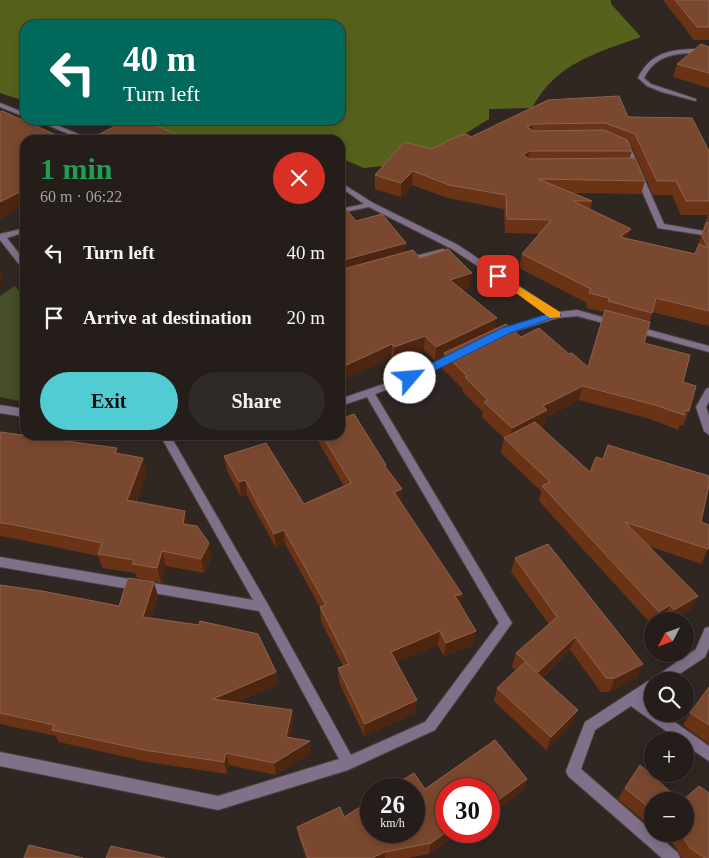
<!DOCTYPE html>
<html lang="en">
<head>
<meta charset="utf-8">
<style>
	:root { --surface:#241d1a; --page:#302a27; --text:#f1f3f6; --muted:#a3a2a2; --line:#413b39; --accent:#51ccd2 }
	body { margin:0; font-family:"Times New Roman",serif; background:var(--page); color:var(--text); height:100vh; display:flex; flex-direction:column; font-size:19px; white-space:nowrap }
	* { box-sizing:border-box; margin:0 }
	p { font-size:16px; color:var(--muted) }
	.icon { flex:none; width:28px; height:28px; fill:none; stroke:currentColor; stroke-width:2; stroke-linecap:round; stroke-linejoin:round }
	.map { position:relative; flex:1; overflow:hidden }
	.panel { position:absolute; left:20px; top:135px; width:325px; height:305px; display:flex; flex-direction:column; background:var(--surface); border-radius:15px; box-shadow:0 2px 12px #0003,0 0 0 1px var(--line) }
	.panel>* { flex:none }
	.banner { position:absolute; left:20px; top:20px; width:325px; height:105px; border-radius:15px; box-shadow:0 2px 12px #0003,0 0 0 1px var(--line); background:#00695c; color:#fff; overflow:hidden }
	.needle { width:32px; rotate:229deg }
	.tools { position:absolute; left:644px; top:612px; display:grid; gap:10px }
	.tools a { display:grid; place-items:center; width:50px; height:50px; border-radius:50%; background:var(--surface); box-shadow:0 2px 12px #0003,0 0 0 1px var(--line); font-size:25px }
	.speed { position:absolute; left:360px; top:778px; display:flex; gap:10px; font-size:25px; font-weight:700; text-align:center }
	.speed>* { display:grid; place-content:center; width:65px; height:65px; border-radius:50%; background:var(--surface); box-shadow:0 2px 12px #0003,0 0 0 1px var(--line); line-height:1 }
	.speed small { font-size:12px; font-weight:400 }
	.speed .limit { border:8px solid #d22; background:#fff; color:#111 }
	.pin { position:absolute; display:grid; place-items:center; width:42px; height:42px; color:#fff; margin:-21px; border-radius:10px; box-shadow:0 2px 8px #0006 }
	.me { position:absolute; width:55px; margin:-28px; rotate:63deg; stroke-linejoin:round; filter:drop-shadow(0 0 4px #0008) }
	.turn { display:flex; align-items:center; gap:18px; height:105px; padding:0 20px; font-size:22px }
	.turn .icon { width:65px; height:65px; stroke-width:2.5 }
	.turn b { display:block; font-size:35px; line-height:42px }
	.round { display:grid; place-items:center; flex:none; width:52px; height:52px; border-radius:26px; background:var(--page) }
	.overview { display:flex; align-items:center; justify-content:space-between; height:85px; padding:0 20px }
	h1 { font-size:30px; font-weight:700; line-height:38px; color:#1e9e55 }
	.action { display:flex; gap:10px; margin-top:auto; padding:10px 20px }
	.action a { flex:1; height:58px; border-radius:30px; background:var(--accent); color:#111; font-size:20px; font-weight:700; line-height:58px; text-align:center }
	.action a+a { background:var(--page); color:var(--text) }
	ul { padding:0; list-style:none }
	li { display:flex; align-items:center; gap:15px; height:65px; padding:0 20px }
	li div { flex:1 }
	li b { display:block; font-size:19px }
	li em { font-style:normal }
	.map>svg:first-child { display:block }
	.green { fill:#464e28 }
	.forest { fill:#56621c }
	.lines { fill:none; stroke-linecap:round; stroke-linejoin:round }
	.service-casing { stroke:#4c4340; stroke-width:2 }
	.minor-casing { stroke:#4c4340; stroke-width:2 }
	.service { fill:#817089; fill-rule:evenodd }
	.minor { fill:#817089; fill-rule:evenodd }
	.wall { fill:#6b3316; fill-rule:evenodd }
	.shaded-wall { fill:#4d2612 }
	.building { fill:#7a482e; stroke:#8e624c }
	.route { fill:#1a73e8; stroke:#114b97 }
	.slow { fill:#f59e0b }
</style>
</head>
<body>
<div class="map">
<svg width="709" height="858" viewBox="0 0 709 858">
	<rect width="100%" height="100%" fill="#302723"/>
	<!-- green -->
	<path class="green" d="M15,286L25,299V402L0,397V296Z"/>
	<!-- forest -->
	<path class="forest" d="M0,0H611V4L641,37C596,53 556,63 532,108L489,109V119L466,133L470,144L421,162L364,168L340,158V140H162L92,120H340V25H25V101L0,93Z"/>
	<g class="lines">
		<!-- service casing -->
		<g class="service-casing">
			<path id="service" d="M709,49V53C683,53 657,51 644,78L651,84L696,99V101L662,92L647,86L638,78C652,48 679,49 709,49Z"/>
		</g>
		<!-- minor casing -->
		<g class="minor-casing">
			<path id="minor" d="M0,103L25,113V117L0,107Z
				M35,120H44L93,140H83Z
				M617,146H623L632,151L664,224L709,232V236L658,228L625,152L617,150Z
				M340,182L373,203L458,245L558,312L577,310L617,321L618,323L614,326L577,316L557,318L504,335H498L496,333L498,331L549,314L452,249L369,207L340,213V209L364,204L340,187Z
				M25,228V232L7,238L25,261V269L22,268L0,240V234Z
				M443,249L447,251L446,253L406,263L402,261L403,259Z
				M635,326L709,346V352L632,331L631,329Z
				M454,353L457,354L459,356L457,358L413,380L375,394L512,623L435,730L348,770L218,810L0,766V752L218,796L339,759L259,611L0,567V557L253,600L160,435H170L267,603L351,755L425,722L499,623L367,397L340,406V399L407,376Z
				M709,388V401L706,407L709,416V435L704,431L696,407L706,389Z
				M0,405L25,409V417L0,413Z
				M709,627V648L705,657L669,681H652V692L642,699L652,707V714H663L709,746V761L685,745V741H680L631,706L595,730L581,769L652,831V834H656L678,853L680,858H662L568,776L566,771L585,722L648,681L653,680L655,677L696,649L705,628Z"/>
		</g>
		<!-- service -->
		<use href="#service" class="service"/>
		<!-- minor -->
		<use href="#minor" class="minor"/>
	</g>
	<!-- wall -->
	<path class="wall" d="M663,0H709V40H694Z
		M709,47V88L673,77L677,64Z
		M548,100L628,117L709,151V326L652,312L644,343L683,382L689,411L683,426L680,425L678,430L650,419L579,400L545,418L544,425L540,427L590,472L701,522L708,549L701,564L649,546L691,610L671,621H665L663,619L659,621H652V625L539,501L541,491L501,453L504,438L482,417L483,412L463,392V389L442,368L443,357L435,361L424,350L394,361L391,358L356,221L406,243V252L420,258L470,287L462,290L496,328L569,354L588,367L604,312L586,308L587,303L519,268L522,254L539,234L505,233L504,209L448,198L412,185L401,197L375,189V175L432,149L471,137ZM630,147H632L653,195H672L681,215H708L695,254L628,239L590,210L592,201L574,193L641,194L645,181L630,158L632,151Z
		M25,140V207L24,206L0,219Z
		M0,432L117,448L119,454L143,458L147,472L136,502L188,525L212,557L204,573L166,566L161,583L137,578L135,573L103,568L98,556L17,539L0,536Z
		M317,435H340L386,465V468L402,489L401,503L462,594L460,604L473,645L444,656L438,645L397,662L416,713L364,736L339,682L338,668L343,666L321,621L320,607L285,544L276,548L247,495L241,497L227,471L224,456L304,504L344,486L318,441Z
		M515,558L637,678L609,692H601L570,650L542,678L573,722L546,750L494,701L497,688L516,670L512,667L516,653L549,624L511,572Z
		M0,585L119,606L158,596L151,618L278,684L237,702L292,710L293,723L290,737L311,753L276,775L229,765L227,774L148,762L59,742L56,736L0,724Z
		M709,687V744L683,725L690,713Z
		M495,740L527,779L523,791L489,816V789H446V831H463L429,854L407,858H306L299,838L297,827L340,807L344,817L371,800V831H414V789H388L414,773L425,789Z
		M625,788L652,801V828L618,799Z
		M660,834H685L709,858H682L674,845Z"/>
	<!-- shaded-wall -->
	<path class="shaded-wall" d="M533,124L531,137L527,127Z
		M529,151L527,165L523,155Z
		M413,171L412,185L401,197V183Z
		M20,192L24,206L0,219V202Z
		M631,229L627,243L620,237Z
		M406,243V257L340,275V261Z
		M0,269L4,280L0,282Z
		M472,273L470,287L449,294L450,280Z
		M497,318L495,332L444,353L443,357L435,361L436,347Z
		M425,336L424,350L394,361V347Z
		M392,344L391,358L340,382V368Z
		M583,386L579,400L545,418L544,425L509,443L512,428L543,406Z
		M117,448L121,462L115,453Z
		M143,458L147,472L131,514L127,500Z
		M245,480L247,495L241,497L239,482Z
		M402,489L401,503L394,492Z
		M185,511L188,525L183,524Z
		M284,530L285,544L276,548L274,534Z
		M209,543L212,557L204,573L201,559Z
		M162,551L166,566L161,583L157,568Z
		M154,582L158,596L148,631L143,617Z
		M462,594L459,608L455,596Z
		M698,596L691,610L671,621H668L674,610Z
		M670,605L663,619L659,621H654L659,612Z
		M440,631L438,645L390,665L391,652Z
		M476,631L473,645L444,656L446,643Z
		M575,637L570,650L534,685L538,672Z
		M643,664L637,678L609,692L615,678Z
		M276,672L278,684L216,712L213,699Z
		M417,700L416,713L364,736L365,724Z
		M292,710L293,723L288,749L286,737Z
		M578,710L573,722L546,750L551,737Z
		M310,741L311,753L276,775L274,763Z
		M226,753L229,765L227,774L224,762Z
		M527,779L523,791L489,816V807Z
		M448,831H463L429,854L431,843Z
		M385,852V858H372Z"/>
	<!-- building -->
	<path class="building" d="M675,0H709V27H697Z
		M701,44L709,47V73L677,64Z
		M619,96L628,117L692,118L709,151V201H686L676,181H657L635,134L605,123L533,124L527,127L533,131L604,130L627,140L632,151H529L523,155L529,159L635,158L645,181L538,179L592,201H573L631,229L620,237L695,254L699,244L708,248L702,235L706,223L709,222V311L656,298L652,313L608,301L609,298L589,293L591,289L522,254L551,220L507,219L506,195L449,185L413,171L401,183L375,175L404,142L432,149L458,136L466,134L471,137L548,100Z
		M2,111L68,140H25V197L20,192L0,202V112Z
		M127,120H136L149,125L152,124L186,138L182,140H88Z
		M340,202L356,221L382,214L406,243L340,261Z
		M448,249L472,273L450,280L497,318L436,347L425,336L394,347L392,344L340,368V270L413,250L420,258Z
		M605,310L650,322L644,343L690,355L683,382L696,386L689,411L685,410L684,415L655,405L583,386L543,406L547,410L512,428L484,402L488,400L465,377L467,376L444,353L506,324L521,337L539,328L569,354L572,353L588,367Z
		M354,414L386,465H384L402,489L394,492L462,594L455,596L476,631L446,643L440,631L391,652L417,700L365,724L338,668L349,664L320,607L326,605L284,530L274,534L245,480L239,482L224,456L266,443L304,504L351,483L322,435H340V419Z
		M535,422L590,472L596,457L603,459L608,445L709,476V485L701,522L709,525V545L708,549L625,522L698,596L674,610L670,605L659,612L542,486L550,482L504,438Z
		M0,432L117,448L115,453L143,458L127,500L185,511L183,524L197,526L209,543L201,559L162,551L157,568L132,564L134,560L98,554L102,543L10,524L0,523Z
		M548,544L643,664L615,678H606L575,637L538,672L516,653L557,617L515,558Z
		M128,578L154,582L143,617L199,625L200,621L258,634L276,672L213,699L292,710L286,737L310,741L274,763L226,753L224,762L144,750L52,730L54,725L0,713V585L42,591L119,606Z
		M525,662L578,710L551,737L497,688Z
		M709,687V725L690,713Z
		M495,740L527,779L489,807V789H446V831H448L431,843L385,852L372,858H308L297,827L340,807L344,817L371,800V831H414V789H388L414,773L425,789Z
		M640,765L681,801H652V810L625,788Z
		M699,786L709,793V858H705L690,848L681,834H685V801H682Z
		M29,845L83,858H24Z
		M111,846L165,858H106Z"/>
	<!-- route -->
	<path class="route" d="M495,274H502L561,315L510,333L414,381H406V376L502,328L548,314L495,278Z"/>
	<!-- slow -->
	<path class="slow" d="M520,287L560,312V317L550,318L516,293L515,290Z"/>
</svg>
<div class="tools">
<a><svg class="needle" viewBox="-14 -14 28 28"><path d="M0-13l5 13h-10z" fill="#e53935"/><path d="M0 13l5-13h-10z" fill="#a3a2a2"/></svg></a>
<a><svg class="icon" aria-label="search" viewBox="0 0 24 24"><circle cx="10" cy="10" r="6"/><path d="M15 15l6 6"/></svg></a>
<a>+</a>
<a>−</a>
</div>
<div class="speed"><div>26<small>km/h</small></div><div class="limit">30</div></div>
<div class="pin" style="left:498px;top:276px;background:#d93025"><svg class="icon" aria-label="arrive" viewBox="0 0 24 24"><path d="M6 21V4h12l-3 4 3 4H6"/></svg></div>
<svg class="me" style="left:410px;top:378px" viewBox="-20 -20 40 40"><circle r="19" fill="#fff"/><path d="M0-13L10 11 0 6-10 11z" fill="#1a73e8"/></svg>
<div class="banner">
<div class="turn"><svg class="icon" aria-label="left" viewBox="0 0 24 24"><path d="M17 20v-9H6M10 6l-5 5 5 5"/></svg><div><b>40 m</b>Turn left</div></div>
</div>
<section class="panel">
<div class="overview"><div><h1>1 min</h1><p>60 m · 06:22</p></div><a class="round" style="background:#d93025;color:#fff"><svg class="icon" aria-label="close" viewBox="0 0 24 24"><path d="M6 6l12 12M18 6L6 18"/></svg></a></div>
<ul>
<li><svg class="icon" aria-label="left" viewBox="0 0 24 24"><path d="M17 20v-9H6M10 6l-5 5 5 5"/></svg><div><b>Turn left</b></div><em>40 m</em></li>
<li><svg class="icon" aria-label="arrive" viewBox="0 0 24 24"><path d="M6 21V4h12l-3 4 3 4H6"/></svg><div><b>Arrive at destination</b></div><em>20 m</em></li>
</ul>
<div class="action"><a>Exit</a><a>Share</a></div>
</section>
</div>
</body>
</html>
